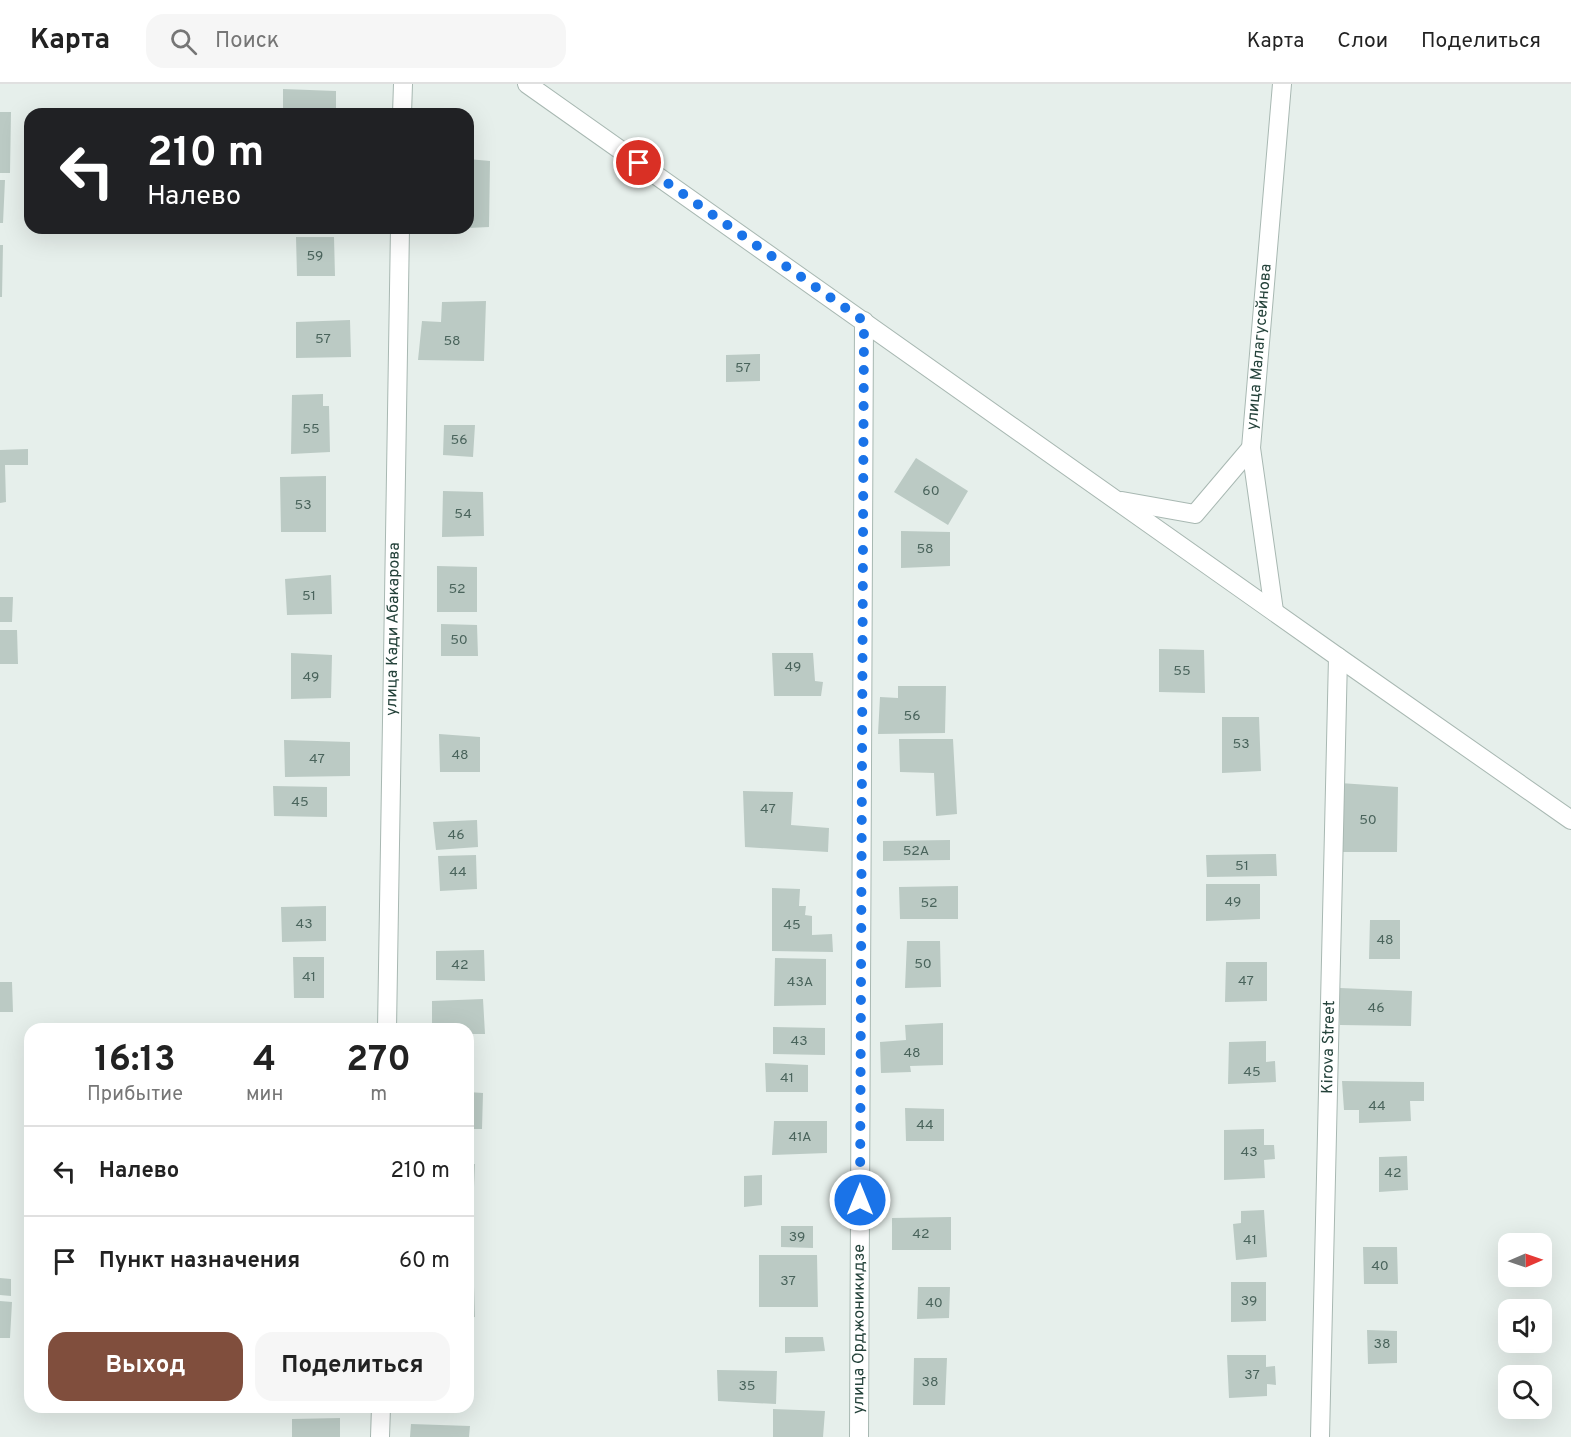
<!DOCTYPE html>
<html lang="ru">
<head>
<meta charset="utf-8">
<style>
	:root { --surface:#fff; --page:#f6f6f6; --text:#222; --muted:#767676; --line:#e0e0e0; --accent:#804e3d }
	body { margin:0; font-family:Overpass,sans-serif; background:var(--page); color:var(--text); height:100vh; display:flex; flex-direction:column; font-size:22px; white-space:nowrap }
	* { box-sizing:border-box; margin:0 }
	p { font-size:20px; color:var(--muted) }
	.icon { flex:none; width:33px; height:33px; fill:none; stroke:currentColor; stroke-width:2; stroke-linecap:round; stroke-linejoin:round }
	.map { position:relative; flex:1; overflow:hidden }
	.details { position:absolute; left:24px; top:939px; width:450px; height:390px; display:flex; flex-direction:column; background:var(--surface); border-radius:18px; box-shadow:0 6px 24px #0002 }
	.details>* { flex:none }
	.hud { position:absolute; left:24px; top:24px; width:450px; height:126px; border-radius:18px; box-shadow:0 6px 24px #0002; background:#202124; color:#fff; overflow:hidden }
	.needle { width:39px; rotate:88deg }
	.fabs { position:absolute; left:1498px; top:1149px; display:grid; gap:12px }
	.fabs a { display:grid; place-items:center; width:54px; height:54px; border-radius:12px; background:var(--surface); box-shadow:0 6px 24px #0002; font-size:30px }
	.pin { position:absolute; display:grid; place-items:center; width:51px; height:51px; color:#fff; margin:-26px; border:3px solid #fff; border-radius:50%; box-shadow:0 2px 6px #0007 }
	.me { position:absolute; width:66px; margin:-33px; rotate:0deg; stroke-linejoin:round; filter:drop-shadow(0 0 4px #0008) }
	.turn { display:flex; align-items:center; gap:21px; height:126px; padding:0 24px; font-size:27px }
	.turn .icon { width:78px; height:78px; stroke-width:2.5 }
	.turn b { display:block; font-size:42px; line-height:51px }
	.eta { display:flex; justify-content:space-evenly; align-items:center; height:102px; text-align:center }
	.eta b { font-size:36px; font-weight:700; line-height:42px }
	.primary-button { display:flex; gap:12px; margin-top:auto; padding:12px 24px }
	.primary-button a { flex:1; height:69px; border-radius:18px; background:var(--accent); color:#fff; font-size:24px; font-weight:700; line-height:69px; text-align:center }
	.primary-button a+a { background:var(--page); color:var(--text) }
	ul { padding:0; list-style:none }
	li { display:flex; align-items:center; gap:18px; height:90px; padding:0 24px; border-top:2px solid var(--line) }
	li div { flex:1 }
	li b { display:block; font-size:22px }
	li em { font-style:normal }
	header { display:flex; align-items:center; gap:36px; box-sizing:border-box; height:84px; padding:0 30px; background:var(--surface); border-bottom:2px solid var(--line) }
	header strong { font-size:28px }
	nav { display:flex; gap:33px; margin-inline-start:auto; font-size:21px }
	.search { width:420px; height:54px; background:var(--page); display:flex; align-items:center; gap:15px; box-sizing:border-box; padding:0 21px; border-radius:18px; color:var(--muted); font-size:22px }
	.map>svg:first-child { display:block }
	.building { fill:#bbcac4 }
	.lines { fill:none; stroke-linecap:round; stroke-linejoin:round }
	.minor-casing { stroke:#a8b8b2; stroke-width:20 }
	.minor { stroke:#fff; stroke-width:18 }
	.route { stroke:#1a73e8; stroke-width:10; stroke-dasharray:0 18 }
	.labels { text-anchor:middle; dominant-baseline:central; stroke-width:4.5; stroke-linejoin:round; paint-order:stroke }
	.number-label { font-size:14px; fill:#4a645c }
	.street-label { font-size:16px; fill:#24423a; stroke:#f7fbf9 }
</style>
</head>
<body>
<header>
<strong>Карта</strong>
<div class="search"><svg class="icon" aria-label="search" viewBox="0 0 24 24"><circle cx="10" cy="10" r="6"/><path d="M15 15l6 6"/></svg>Поиск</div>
<nav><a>Карта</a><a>Слои</a><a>Поделиться</a></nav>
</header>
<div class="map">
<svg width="1571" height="1353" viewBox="0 0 1571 1353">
	<rect width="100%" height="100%" fill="#e6efeb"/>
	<!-- building -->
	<path class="building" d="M283,5L336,7V30H283Z
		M0,28H11L10,89H0Z
		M468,75L490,77L489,143L468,144Z
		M0,96H5L3,139H0Z
		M296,153H334L335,192H297Z
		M0,161H3L2,213H0Z
		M486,217L484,277L418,276L422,237L441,238L442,218Z
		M350,236L351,273L296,274V238Z
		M760,270V297L726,298V271Z
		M323,310V322H329L330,368L291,370L292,311Z
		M444,341H475L473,373L443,371Z
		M28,365V381H5L6,418L0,419V366Z
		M916,374L968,407L948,441L894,408Z
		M326,392V448H281L280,393Z
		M443,407L483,408L484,452L442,453Z
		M901,447L950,448V482L901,484Z
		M437,482L477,483V528H437Z
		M331,491L332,530L287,531L285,495Z
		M0,513H13L12,538H0Z
		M441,540L477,541L478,572H441Z
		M0,546H17L18,580H0Z
		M1159,565L1204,566L1205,609L1159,608Z
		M291,569L332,571L331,614L291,615Z
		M772,569H813L815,597L823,598L821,612H774Z
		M898,602H946L945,649L878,650L880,613L898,614Z
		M1222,633H1259L1261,687L1222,689Z
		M439,650L480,653V688H440Z
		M899,655H953L957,730L936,732L934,689L900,688Z
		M284,656L350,658V692L285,693Z
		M1340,699L1398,703L1397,768H1337Z
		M273,702L327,703V733L274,732Z
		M743,707L793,708L791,741L829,744L828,768L745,763Z
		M477,736L478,763L436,766L433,738Z
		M950,756V776L883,777V757Z
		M1276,770L1277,792L1207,793L1206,771Z
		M476,771L477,805L440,807L438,772Z
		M1206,800H1260V835L1206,837Z
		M958,802V835H900L899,803Z
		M772,804L800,805L799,822H806L805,831L812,832V851L832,850L833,868L772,867Z
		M326,822V857L282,858L281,823Z
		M1370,836H1400V875H1369Z
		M907,857H940L941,903L905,904Z
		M484,866L485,897L436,896V867Z
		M293,873H324V914H294Z
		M775,874L826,875V921L774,922Z
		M1226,878H1267V917L1225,918Z
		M0,898H12L13,928H0Z
		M1340,904L1412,907L1411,942L1340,941Z
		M483,915L485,950H468V945H432V917Z
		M943,939V981L910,982L911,988L881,989L880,958L906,956L905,941Z
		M773,943L825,944V971L773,970Z
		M1266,957V978L1275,977L1276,998L1228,1000L1229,958Z
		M765,979L808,981V1008H766Z
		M1342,997L1424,998V1017H1410L1411,1037L1359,1039V1026H1344Z
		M468,1008L483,1009L482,1045H468Z
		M905,1024L944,1025V1057H906Z
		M774,1037H827V1069L772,1071Z
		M1264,1045V1061H1274L1275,1075L1264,1076L1265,1094L1224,1096V1046Z
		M1407,1072L1408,1106L1379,1108V1073Z
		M468,1080H475L473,1126H468Z
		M762,1091V1121L744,1123V1092Z
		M1264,1126L1267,1173L1236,1176L1233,1140L1241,1139V1127Z
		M951,1133V1166H892V1134Z
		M781,1142H813V1164L781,1163Z
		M1363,1163H1397L1398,1200H1364Z
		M468,1171L473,1172L475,1233L468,1234Z
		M759,1171H817L818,1223H759Z
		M0,1194L11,1195V1212L0,1211Z
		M1231,1198H1266V1237L1231,1238Z
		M918,1203H950L949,1234L917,1235Z
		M0,1217L12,1218L10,1254H0Z
		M1367,1246L1397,1247V1279L1368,1280Z
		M785,1253H823L825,1267L785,1269Z
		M1227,1271H1266V1283L1275,1282L1276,1301L1267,1300V1312L1229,1314Z
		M914,1274H947L945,1321H913Z
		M717,1286L777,1287L776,1320L718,1317Z
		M773,1325L825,1327L823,1353H773Z
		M340,1334V1353H292V1335Z
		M411,1340L470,1342L469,1353H410Z"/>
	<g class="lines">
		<!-- minor casing -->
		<g class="minor-casing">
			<g id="minor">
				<path d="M527,0L1338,573L1571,736"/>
				<path d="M402,30L403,0"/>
				<path d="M1122,417L1195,430L1251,364"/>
				<path id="s1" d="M1274,527L1251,364L1282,0"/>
				<path id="s2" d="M387,945L400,144"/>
				<path d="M380,1353L381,1323"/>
				<path id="s3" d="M859,1353L864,237"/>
				<path id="s4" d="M1320,1353L1338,573"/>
			</g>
		</g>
		<!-- minor -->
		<use href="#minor" class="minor"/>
	</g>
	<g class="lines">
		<!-- route -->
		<path class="route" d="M639,79L864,237L860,1116"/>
	</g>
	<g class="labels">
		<!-- number labels -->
		<g class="number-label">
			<text x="315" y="172">59</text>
			<text x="323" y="255">57</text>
			<text x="452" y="257">58</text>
			<text x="743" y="284">57</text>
			<text x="311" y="345">55</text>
			<text x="459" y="356">56</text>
			<text x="931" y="407">60</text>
			<text x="303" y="421">53</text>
			<text x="463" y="430">54</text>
			<text x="925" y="465">58</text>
			<text x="457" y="505">52</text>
			<text x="309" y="512">51</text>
			<text x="459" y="556">50</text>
			<text x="793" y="583">49</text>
			<text x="1182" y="587">55</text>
			<text x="311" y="593">49</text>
			<text x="912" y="632">56</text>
			<text x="1241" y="660">53</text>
			<text x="460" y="671">48</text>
			<text x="317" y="675">47</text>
			<text x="300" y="718">45</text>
			<text x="768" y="725">47</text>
			<text x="1368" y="736">50</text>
			<text x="456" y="751">46</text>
			<text x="916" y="767">52А</text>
			<text x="1242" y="782">51</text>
			<text x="458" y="788">44</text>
			<text x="1233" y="818">49</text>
			<text x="929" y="819">52</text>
			<text x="304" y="840">43</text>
			<text x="792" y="841">45</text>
			<text x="1385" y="856">48</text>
			<text x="923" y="880">50</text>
			<text x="460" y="881">42</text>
			<text x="309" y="893">41</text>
			<text x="1246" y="897">47</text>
			<text x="800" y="898">43А</text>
			<text x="1376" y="924">46</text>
			<text x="799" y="957">43</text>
			<text x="912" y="969">48</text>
			<text x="1252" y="988">45</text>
			<text x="787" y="994">41</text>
			<text x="1377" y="1022">44</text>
			<text x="925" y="1041">44</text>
			<text x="800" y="1053">41А</text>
			<text x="1249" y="1068">43</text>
			<text x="1393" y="1089">42</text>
			<text x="921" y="1150">42</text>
			<text x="797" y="1153">39</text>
			<text x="1250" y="1156">41</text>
			<text x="1380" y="1182">40</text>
			<text x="788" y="1197">37</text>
			<text x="1249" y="1217">39</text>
			<text x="934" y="1219">40</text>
			<text x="1382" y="1260">38</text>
			<text x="1252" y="1291">37</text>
			<text x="930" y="1298">38</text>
			<text x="747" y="1302">35</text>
		</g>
		<!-- street labels -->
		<g class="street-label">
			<text stroke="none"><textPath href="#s1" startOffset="266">улица Малагусейнова</textPath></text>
			<text stroke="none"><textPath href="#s2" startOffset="400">улица Кади Абакарова</textPath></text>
			<text stroke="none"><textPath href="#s4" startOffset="390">Kirova Street</textPath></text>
			<text stroke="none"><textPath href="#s3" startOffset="108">улица Орджоникидзе</textPath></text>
		</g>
	</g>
</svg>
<div class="fabs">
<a><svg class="needle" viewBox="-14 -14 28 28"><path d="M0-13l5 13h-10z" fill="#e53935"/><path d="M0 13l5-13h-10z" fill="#767676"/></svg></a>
<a><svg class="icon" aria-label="sound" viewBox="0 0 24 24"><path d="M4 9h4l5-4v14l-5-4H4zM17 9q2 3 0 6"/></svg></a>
<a><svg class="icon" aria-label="search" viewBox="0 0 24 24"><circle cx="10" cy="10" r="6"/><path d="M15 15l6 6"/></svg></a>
</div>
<div class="pin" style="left:639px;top:79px;background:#d93025"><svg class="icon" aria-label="arrive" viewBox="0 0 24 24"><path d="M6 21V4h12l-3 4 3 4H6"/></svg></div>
<svg class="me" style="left:860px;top:1116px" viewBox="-20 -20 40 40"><circle r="17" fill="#1a73e8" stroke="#fff" stroke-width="3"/><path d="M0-11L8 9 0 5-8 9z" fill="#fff"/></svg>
<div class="hud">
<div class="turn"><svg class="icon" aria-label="left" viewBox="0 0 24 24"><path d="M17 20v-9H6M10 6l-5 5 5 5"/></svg><div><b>210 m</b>Налево</div></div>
</div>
<section class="details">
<div class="eta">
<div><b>16:13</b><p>Прибытие</p></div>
<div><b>4</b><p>мин</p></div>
<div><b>270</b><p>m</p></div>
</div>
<ul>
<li><svg class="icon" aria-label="left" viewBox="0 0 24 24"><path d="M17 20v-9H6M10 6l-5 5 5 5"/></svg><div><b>Налево</b></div><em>210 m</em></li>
<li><svg class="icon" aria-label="arrive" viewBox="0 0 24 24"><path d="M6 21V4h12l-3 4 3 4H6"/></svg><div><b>Пункт назначения</b></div><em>60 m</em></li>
</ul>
<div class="primary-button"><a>Выход</a><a>Поделиться</a></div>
</section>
</div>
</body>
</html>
